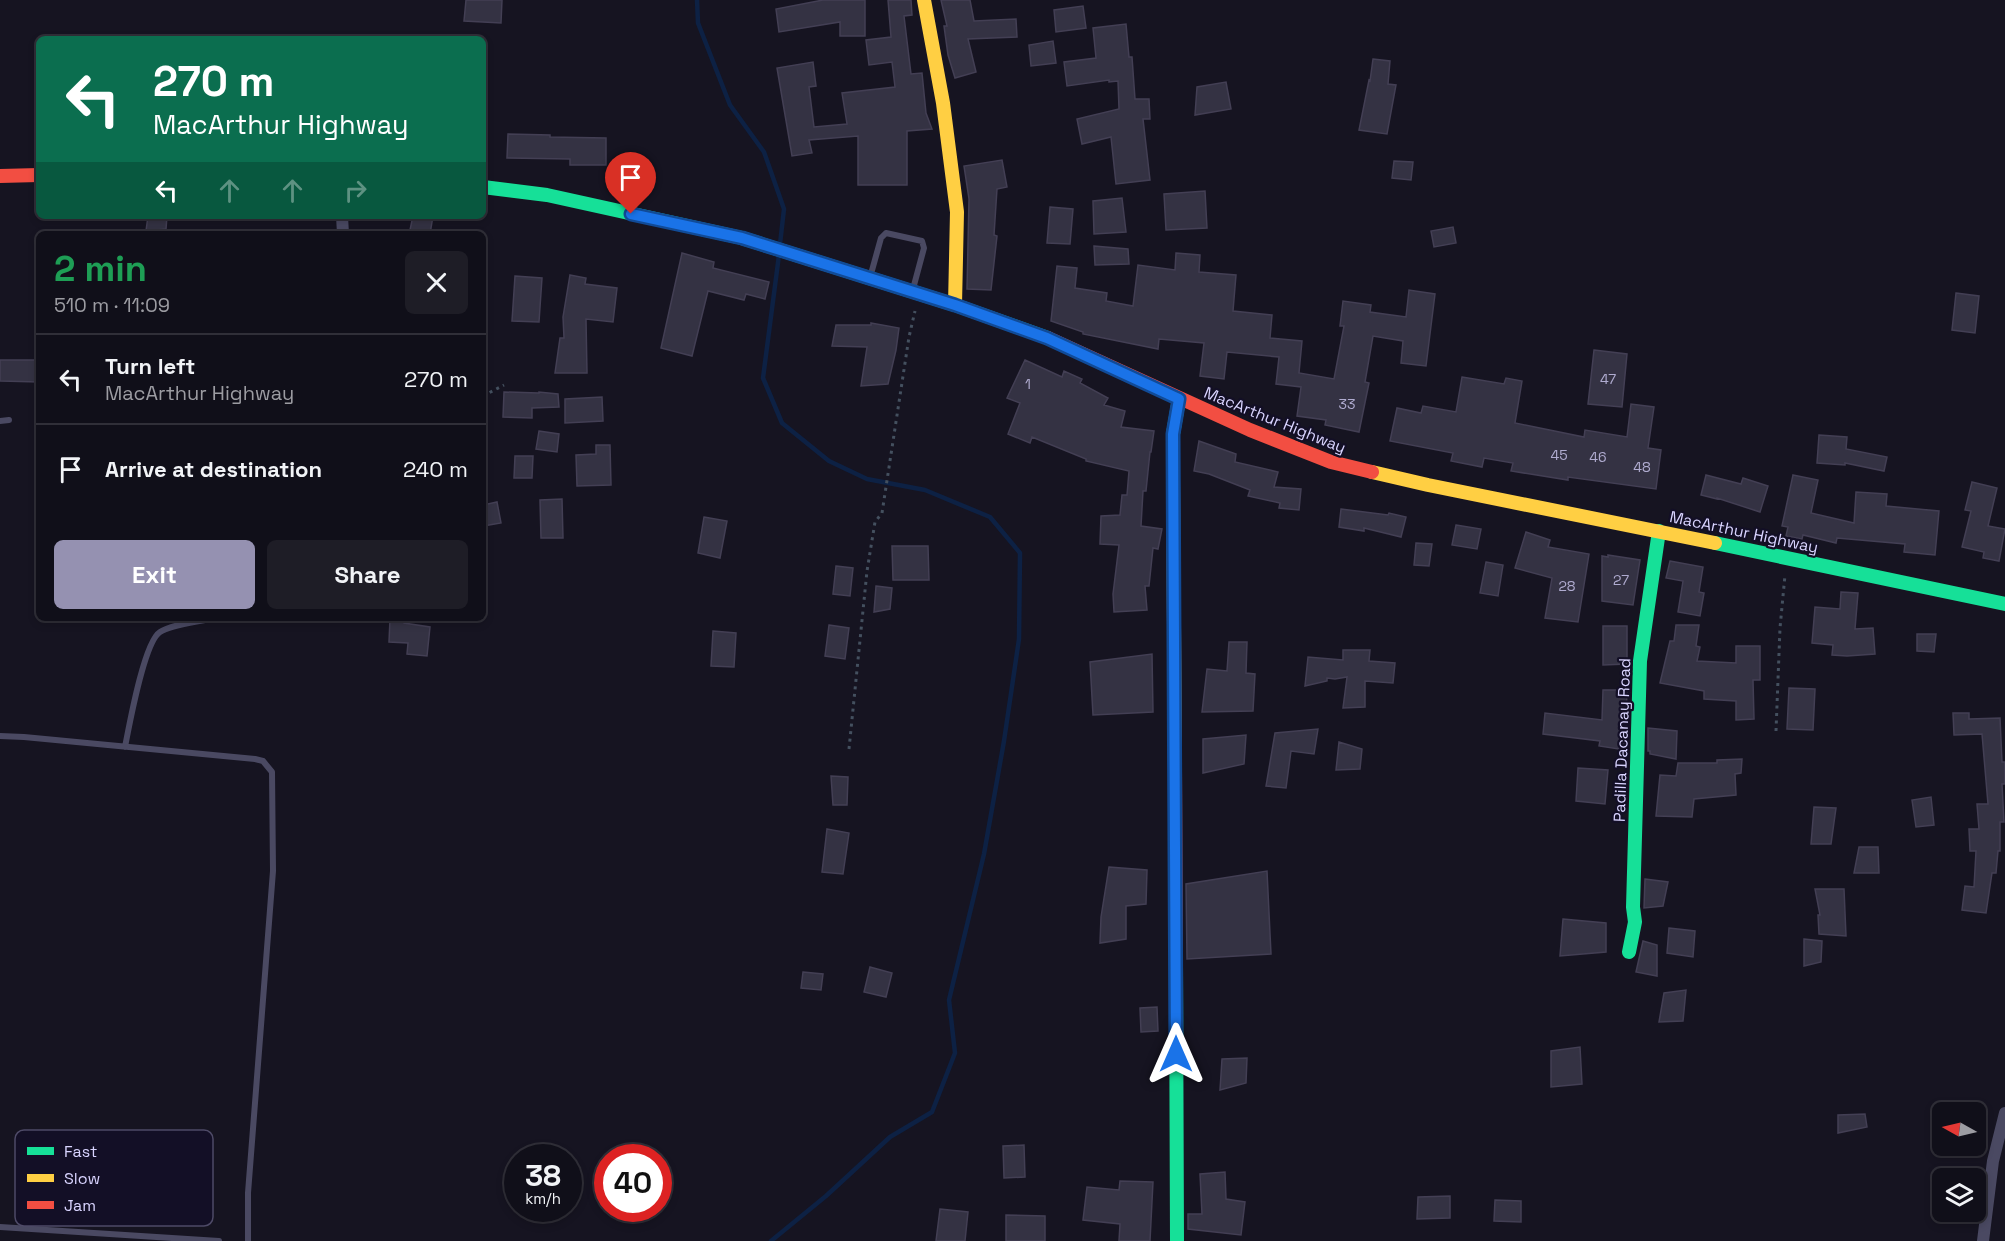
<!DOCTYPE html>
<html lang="en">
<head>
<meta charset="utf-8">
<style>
	:root { --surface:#100f19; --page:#1e1d26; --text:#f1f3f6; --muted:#9c9ca2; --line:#302f38; --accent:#9591b1 }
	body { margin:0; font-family:"Space Grotesk",sans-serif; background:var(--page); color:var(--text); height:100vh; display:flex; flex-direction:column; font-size:22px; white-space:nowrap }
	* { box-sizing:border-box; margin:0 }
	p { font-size:20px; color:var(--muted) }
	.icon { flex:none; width:33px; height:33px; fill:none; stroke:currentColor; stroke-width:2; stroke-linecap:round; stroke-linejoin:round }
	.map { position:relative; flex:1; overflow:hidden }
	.side { position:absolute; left:36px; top:231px; width:450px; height:390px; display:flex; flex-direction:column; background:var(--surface); border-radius:9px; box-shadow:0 3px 9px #0003,0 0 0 2px var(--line) }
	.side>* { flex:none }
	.hud { position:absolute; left:36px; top:36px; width:450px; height:183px; border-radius:9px; box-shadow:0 3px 9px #0003,0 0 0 2px var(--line); background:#0b6e4f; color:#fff; overflow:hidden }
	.needle { width:39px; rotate:278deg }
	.fabs { position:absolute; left:1932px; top:1102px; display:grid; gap:12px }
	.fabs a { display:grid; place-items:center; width:54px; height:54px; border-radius:9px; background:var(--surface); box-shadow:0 3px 9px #0003,0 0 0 2px var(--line); font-size:30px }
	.speed { position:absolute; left:504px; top:1144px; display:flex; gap:12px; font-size:30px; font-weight:700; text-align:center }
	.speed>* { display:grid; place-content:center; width:78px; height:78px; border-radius:50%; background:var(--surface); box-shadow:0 3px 9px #0003,0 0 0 2px var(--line); line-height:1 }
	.speed small { font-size:15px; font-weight:400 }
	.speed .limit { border:9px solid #d22; background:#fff; color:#111 }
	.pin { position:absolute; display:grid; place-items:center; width:51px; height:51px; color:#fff; margin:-62px -26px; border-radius:50% 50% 50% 0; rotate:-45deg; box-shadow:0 0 6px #0007 }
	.pin .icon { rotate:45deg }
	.me { position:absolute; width:66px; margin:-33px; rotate:0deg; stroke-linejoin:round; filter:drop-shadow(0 0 4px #0008) }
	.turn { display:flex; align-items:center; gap:21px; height:126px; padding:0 18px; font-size:27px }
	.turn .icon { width:78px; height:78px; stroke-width:2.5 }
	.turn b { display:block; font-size:42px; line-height:51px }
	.lanes { display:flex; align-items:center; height:57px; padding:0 18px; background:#0003; justify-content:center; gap:30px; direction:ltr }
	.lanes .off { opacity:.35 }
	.round { display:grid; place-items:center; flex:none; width:63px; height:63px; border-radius:9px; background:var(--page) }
	.headline { display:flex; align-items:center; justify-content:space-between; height:102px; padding:0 18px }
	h1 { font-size:36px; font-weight:600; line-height:45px; color:#1e9e55 }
	.primary-button { display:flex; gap:12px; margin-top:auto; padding:12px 18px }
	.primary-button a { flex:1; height:69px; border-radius:9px; background:var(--accent); color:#fff; font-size:24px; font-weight:600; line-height:69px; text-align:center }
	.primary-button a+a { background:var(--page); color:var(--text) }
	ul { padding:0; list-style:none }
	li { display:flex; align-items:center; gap:18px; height:90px; padding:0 18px; border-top:2px solid var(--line) }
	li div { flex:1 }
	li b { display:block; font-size:22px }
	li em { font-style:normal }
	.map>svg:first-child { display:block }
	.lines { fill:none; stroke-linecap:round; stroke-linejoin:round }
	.stream { stroke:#0d2144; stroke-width:4.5 }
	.building { fill:#343243; stroke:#433f54; stroke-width:1.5 }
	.path { stroke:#44505f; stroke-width:3; stroke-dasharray:3 4.5; stroke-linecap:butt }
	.lane { stroke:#4a4962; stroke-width:6 }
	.street { stroke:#4a4962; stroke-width:12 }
	.fast { stroke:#16e098; stroke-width:14 }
	.slow { stroke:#ffcf43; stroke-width:14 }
	.jam { stroke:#f24e42; stroke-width:14 }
	.route-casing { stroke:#114b97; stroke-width:15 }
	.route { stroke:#1a73e8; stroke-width:10 }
	.labels { text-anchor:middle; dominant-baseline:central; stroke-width:4.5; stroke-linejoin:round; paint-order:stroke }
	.number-label { font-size:14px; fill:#b0acd0 }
	.street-label { font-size:16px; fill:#d9d4ff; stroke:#130f26 }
	.key { fill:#130f26; stroke:#4e4a67; stroke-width:1.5 }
	.key-label { font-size:16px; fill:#d9d4ff }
</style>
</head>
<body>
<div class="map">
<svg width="2005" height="1241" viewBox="0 0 2005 1241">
	<rect width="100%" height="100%" fill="#161421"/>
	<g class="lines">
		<!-- stream -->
		<path class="stream" d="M697,0L698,23L730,105L764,152L784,209L780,244
			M771,1241L826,1196L890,1137L932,1112L955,1053L949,1000L984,854L1004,741L1019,639L1020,553L990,517L925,490L867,479L829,461L782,423L763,378L779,255"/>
	</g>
	<!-- building -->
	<path class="building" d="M466,0H502L501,23L464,21Z
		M823,0H865V36H840V22L779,32L776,9Z
		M888,0H911L912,15L904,16L911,74L922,73L926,113L932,129L907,131V185H858V136L809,140L812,153L792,156L777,68L813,62L816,86L809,87L814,127L847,124L842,93L895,87L892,62L869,65L866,40L891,37Z
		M941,0H970L974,21L1016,19L1017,37L968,39L976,72L955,78L948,55L944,26H947Z
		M1083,6L1086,28L1056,32L1054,10Z
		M1126,24L1129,57H1132L1135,99H1149L1150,119H1143L1150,180L1116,184L1111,137L1082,144L1077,119L1119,109L1118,81L1109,82V80L1067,86L1064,62L1096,58L1093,28Z
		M1053,41L1056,63L1031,66L1029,45Z
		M1373,59L1390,61L1388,84L1396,85L1387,134L1359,130L1369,80L1370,81Z
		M1226,82L1231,109L1195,115L1197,87Z
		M508,134L550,135V137L606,138V165H570V159L507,158Z
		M1002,160L1007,187L997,189L994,235L997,236L991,290L967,289L969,199L964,166Z
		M1394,161L1413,162L1411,180L1392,178Z
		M1205,191L1207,228L1166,230L1164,194Z
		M1122,198L1126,232L1094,234L1093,201Z
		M1050,207L1073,209L1070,244L1047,243Z
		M148,216H167L166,229L146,231Z
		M413,216H433L430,234L410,230Z
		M1453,227L1456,243L1434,247L1431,231Z
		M1094,246L1128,249L1129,264L1095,265Z
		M682,253L714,262L713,268L769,282L765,299L746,294L744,300L708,291L692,356L661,348Z
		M1176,253L1200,255L1199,272L1236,275L1233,311L1272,315L1270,338L1302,341L1299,373L1334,379L1344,326H1340L1343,301L1371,305L1370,312L1406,317L1409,290L1435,294L1426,366L1401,363L1403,341L1373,336L1365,382L1369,383L1359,432L1325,425L1326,420L1297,416L1301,387L1276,384L1279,357L1227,352L1224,379L1200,376L1204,343L1159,339L1158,349L1083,334V332L1051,321L1057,266L1077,268L1075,288L1107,293L1106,301L1133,306L1138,265L1175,270Z
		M570,275L586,278L585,284L617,288L613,322L586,319L587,373H555L560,338H564L563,317Z
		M515,276L542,278L539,322L512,321Z
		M1956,293L1979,296L1975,333L1952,330Z
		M871,323L899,328L896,350L888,384L861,386L867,347L832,346L836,325H871Z
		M1594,350L1627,354L1622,407L1588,404Z
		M0,360H39V382L0,381Z
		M1025,360L1062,377L1064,371L1082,379L1080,383L1108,398L1104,405L1125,411L1121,427L1154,431L1151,452H1150L1146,491H1143L1141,526L1162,529L1158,549L1153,548L1149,586H1145L1147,610L1114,612L1113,594L1119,545L1100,544L1101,516L1120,515L1122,495H1127L1129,471L1086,461V459L1032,437L1030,443L1008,434L1020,403L1007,398Z
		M1462,377L1504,384L1506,378L1522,381L1515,423L1584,437L1585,430L1627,437L1631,404L1654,407L1648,448L1661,450L1656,489L1568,477V480L1511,471L1513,463L1484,458L1482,467L1451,461L1453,453L1390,441L1397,408L1421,413L1423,406L1456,412Z
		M504,392L539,393V392L558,394L559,407L532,408V418L503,417Z
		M602,397L603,421L565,423V399Z
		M539,431L559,434L557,452L536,449Z
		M1819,435L1847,437L1846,449L1887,457L1884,471L1845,463V465L1817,463Z
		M1199,441L1236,454L1235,462L1278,472L1274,487L1301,489L1299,510L1279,508L1280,503L1248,496L1250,490L1209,474L1194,471Z
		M596,445H610L611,485L577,486L576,455L596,454Z
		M515,456H533L532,478H514Z
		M1706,475L1741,484L1743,478L1768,486L1760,512L1717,498V499L1701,495Z
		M1793,475L1818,480L1811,513L1854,523L1856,492L1887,494L1886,506L1939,511L1935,555L1904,552L1905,544L1837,538L1836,543L1803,535L1802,539L1786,536L1788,527L1782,526Z
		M1972,482L1997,488L1988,526L2005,529L1999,561L1983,558L1984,552L1962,547L1971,511L1965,510Z
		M562,499L563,538H541L540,500Z
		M497,502L501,523L483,526V505Z
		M1341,509L1388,515L1389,513L1406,517L1401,537L1364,528V531L1339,527Z
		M704,517L727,521L720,558L698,553Z
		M1456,525L1481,529L1477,549L1452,545Z
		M1526,532L1550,540L1548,547L1589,554L1578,622L1545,618L1552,578L1515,568Z
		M1416,543L1432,544L1429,566L1414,565Z
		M892,546H928L929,580H893Z
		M1608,555L1640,560L1633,605L1602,601V556L1608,557Z
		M1670,561L1703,567L1699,592L1704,593L1700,616L1678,612L1683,581L1666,578Z
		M1486,562L1503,565L1498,596L1480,593Z
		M836,566L853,568L850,596L833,594Z
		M876,586L892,588L890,609L874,612Z
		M1841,592L1858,593L1855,629L1873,628L1875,654L1847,656L1832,655L1833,645L1812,643L1815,607L1840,609Z
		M390,619H404V623L430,627L427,656L407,654L408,643L389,642Z
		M829,625L849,628L845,659L825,656Z
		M1676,625H1699L1696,646L1700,647L1697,661L1736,663V646H1760V680H1753L1754,719L1736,720V701L1704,699V691L1660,683L1670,641H1674Z
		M1603,626H1627V664L1603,665Z
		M713,631L736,633L734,667L711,666Z
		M1917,634H1936L1934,652L1917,651Z
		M1229,642H1247L1246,673L1255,674L1253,711L1202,712L1207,669L1227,671Z
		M1343,650H1370L1369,661L1395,663L1393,683L1365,681V707L1343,708L1347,677L1335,679L1327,678V681L1305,686L1308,657L1343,660Z
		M1152,654L1153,712L1093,715L1090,662Z
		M1789,688L1815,689L1813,730L1787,729Z
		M1603,690H1627L1625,750L1599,746L1600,741L1543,734L1545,713L1602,720Z
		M1953,713H1969V719L2000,718L2002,762H2005V784H2002L2004,822H2000V851H1998L1996,873H1992L1986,913L1962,910L1965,886L1974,887L1976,851H1970L1969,829H1979L1977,804H1988L1982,734L1954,735Z
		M1648,728L1677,731L1676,759L1650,754V751H1648Z
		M1318,729L1314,754L1291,751L1286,788L1266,786L1275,733Z
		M1246,735L1244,764L1203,773V739Z
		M1339,742L1362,749L1360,769L1336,770Z
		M1742,759L1741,773L1735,774L1736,795L1694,799L1692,817L1656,816L1660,775L1676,776L1678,763H1717V760Z
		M1578,768L1608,770L1605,804L1576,801Z
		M831,776L848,777L847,805H833Z
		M1931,797L1934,825L1916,827L1912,800Z
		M1814,807L1836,808L1831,844H1811Z
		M827,829L849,833L843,874L822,872Z
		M1859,847H1878L1879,873H1854Z
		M1109,867L1147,870L1146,904L1126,906V939L1100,943L1101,917Z
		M1267,871L1271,954L1187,959L1186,884Z
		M1645,879L1668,882L1663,906L1644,908Z
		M1815,889H1844L1846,936L1819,934L1818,915H1820Z
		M1563,919L1606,923V952L1560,956Z
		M1669,928L1695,931L1693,957L1667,953Z
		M1804,939L1822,941L1821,962L1804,966Z
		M1643,941L1657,945V976L1636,972Z
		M870,967L892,973L886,997L864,992Z
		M803,972L823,974L821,990L801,988Z
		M1686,990L1683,1021L1659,1022L1664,993Z
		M1157,1007L1158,1031L1141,1032L1140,1008Z
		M1580,1047L1582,1084L1551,1087V1051Z
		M1247,1058L1246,1083L1220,1090L1222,1059Z
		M1865,1114L1867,1127L1838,1133V1115Z
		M1024,1145L1025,1177L1004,1178L1003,1146Z
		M1225,1172L1226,1199L1245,1202L1241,1235L1188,1229V1214H1202L1200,1174Z
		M1120,1181L1153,1182L1150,1241H1119L1120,1224L1083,1220L1087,1187L1119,1190Z
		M1450,1196V1218L1417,1219L1418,1197Z
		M1495,1200L1521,1201V1222L1494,1221Z
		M940,1209L968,1212L965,1241H936Z
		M1006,1215L1045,1216V1241H1006Z"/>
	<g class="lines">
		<!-- path -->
		<path class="path" d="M483,396L504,385
			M1776,731L1780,628L1785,575
			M849,749L867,571L875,522L882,513L909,337L915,311"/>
		<!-- lane -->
		<path class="lane" d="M871,274L881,238L886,233L922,241L924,248L913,289
			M0,421L9,420
			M0,736L24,737L255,759L263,761L272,772L273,871L248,1193V1241
			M125,747C129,727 144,642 160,632C172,624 199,622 214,618
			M0,1227L219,1241"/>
		<!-- street -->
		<path class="street" d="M342,216L343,234
			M1983,1241L1993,1161L2005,1113"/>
		<!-- fast -->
		<path class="fast" d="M483,187L547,195L742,238L955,305L1048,338
			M1173,480V434L1179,399
			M1715,543L2005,604
			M1629,952L1635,922L1633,907L1640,661L1659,531
			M1176,965L1177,1241"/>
		<!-- slow -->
		<path class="slow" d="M924,0L943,103L957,212L955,305
			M1372,472L1428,485L1715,543
			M1173,480L1175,769"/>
		<!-- jam -->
		<path class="jam" d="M0,176L39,175
			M1048,338L1250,430L1331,462L1372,472
			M1175,769L1176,965"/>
	</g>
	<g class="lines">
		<!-- route casing -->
		<g class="route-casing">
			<path id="route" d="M631,214L742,238L955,305L1047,338L1179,399L1173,434L1176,1054"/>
		</g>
		<!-- route -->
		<use href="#route" class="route"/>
	</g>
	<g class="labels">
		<!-- number labels -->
		<g class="number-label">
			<text x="1608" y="379">47</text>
			<text x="1028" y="384">1</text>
			<text x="1347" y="404">33</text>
			<text x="1559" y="455">45</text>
			<text x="1598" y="457">46</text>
			<text x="1642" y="467">48</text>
			<text x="1621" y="580">27</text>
			<text x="1567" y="586">28</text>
		</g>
		<!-- street labels -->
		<g class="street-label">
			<text transform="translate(1275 420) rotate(22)">MacArthur Highway</text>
			<text transform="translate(1744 532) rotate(12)">MacArthur Highway</text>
			<text transform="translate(1622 740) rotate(-88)">Padilla Dacanay Road</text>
		</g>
	</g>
	<!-- legend -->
	<rect x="15" y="1130" width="198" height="96" rx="9" class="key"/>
	<rect x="27" y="1147" width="27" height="8" fill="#16e098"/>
	<rect x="27" y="1174" width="27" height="8" fill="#ffcf43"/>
	<rect x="27" y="1201" width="27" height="8" fill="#f24e42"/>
	<g class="key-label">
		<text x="64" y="1157">Fast</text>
		<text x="64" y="1184">Slow</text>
		<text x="64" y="1211">Jam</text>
	</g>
</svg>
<div class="fabs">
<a><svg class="needle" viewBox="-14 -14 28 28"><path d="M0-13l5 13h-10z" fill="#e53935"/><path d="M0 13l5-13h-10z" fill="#9c9ca2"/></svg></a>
<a><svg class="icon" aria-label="layers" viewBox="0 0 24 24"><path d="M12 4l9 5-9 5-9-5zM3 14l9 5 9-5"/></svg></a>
</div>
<div class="speed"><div>38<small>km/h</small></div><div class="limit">40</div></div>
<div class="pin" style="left:631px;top:214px;background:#d93025"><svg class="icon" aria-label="arrive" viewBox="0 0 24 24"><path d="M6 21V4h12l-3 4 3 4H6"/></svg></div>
<svg class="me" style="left:1176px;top:1054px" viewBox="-20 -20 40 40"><path d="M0-17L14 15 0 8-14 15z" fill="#1a73e8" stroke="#fff" stroke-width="4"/></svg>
<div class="hud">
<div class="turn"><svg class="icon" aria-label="left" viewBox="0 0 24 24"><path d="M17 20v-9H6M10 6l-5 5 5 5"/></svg><div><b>270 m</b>MacArthur Highway</div></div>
<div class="lanes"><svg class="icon" aria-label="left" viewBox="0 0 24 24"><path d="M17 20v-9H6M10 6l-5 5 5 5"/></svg><svg class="icon off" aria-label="ahead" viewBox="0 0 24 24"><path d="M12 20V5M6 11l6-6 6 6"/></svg><svg class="icon off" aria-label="ahead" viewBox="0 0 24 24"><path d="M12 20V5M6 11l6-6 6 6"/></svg><svg class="icon off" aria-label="right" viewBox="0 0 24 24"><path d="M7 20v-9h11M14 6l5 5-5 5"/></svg></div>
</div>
<section class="side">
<div class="headline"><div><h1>2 min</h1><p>510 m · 11:09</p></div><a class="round"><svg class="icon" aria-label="close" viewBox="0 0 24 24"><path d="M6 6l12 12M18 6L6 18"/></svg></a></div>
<ul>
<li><svg class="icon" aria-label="left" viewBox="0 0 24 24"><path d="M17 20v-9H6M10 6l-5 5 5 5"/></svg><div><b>Turn left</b><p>MacArthur Highway</p></div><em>270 m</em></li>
<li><svg class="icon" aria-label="arrive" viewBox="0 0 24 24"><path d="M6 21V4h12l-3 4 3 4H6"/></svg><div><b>Arrive at destination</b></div><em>240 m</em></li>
</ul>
<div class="primary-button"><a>Exit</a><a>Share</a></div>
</section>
</div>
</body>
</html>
